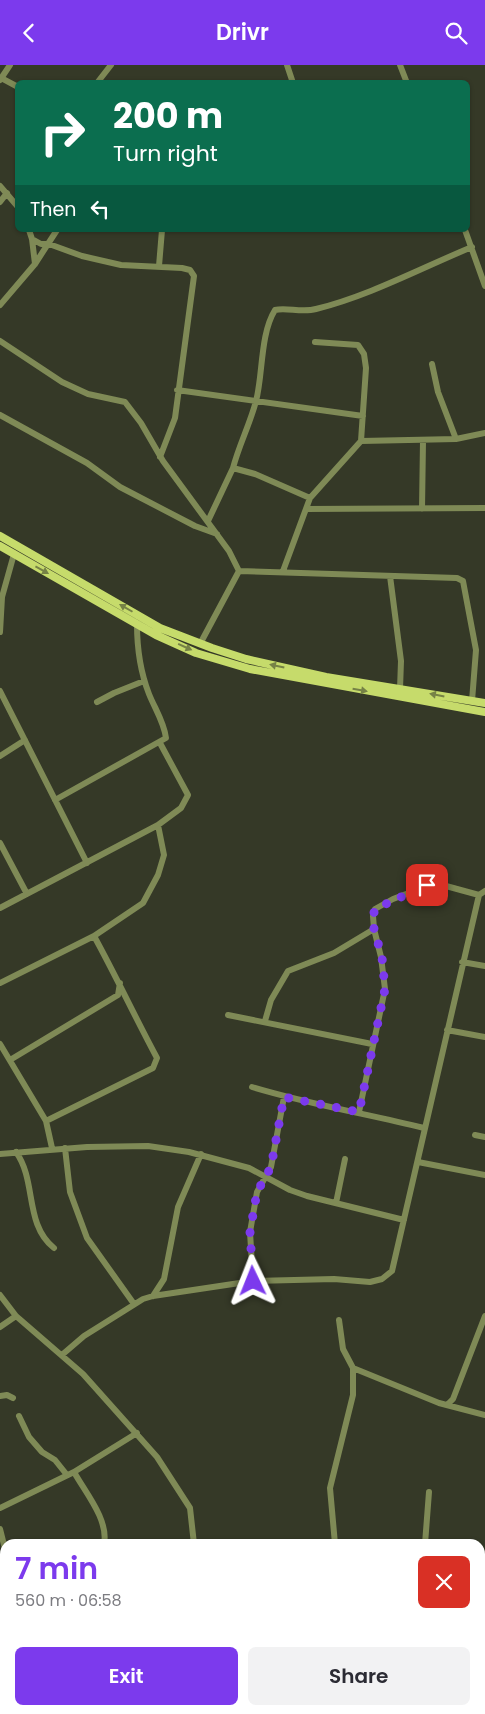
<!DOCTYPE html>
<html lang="en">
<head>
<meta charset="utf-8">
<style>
	:root { --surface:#fff; --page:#f2f2f3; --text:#2b2b33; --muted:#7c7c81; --accent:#7c3aed }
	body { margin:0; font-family:Poppins,sans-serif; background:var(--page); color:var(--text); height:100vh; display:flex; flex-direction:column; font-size:19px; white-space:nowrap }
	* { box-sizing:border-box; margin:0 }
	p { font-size:16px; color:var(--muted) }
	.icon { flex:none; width:28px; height:28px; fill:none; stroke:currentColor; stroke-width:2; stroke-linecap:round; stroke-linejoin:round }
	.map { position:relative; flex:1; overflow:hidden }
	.details { position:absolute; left:0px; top:1474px; width:485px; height:176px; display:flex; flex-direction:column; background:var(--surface); border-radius:15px 15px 0 0; box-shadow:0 1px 4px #0004 }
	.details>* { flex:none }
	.guide { position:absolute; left:15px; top:15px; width:455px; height:152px; border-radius:8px; box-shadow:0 1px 4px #0004; background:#0b6e4f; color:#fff; overflow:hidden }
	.pin { position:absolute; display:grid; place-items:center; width:42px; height:42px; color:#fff; margin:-21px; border-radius:10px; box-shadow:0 2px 8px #0006 }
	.me { position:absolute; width:55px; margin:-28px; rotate:358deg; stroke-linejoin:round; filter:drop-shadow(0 0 4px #0008) }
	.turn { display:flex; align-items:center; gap:18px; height:105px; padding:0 15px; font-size:22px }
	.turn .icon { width:65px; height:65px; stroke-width:2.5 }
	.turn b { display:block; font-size:35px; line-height:42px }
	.then { display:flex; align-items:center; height:48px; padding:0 15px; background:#0003; gap:10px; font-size:19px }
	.round { display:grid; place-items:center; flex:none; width:52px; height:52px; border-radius:8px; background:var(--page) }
	.head { display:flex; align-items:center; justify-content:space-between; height:85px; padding:0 15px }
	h1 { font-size:30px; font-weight:600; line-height:38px; color:var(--accent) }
	.cta { display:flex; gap:10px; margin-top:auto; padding:10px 15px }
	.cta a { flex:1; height:58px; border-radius:8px; background:var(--accent); color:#fff; font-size:20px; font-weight:600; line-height:58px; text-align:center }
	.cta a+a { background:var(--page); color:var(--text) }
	header { display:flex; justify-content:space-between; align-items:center; height:65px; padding:0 15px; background:var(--accent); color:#fff; font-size:22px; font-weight:600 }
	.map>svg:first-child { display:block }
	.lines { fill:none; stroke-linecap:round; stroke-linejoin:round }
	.minor { stroke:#7f8a56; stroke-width:6 }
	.major { stroke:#c6db6b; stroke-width:8 }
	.oneway { fill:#768246 }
	.route { stroke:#7c3aed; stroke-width:9; stroke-dasharray:0 16.2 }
</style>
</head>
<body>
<header><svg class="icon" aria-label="back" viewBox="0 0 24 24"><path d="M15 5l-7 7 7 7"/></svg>Drivr<svg class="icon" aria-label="search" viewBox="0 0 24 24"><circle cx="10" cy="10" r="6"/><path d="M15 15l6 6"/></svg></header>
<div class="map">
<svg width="485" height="1649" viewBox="0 0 485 1649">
	<rect width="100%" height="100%" fill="#353927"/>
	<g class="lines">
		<!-- minor -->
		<path class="minor" d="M287,0L293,18
			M400,0L407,18
			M1,13L18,22
			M0,15L10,0
			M97,18L111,0
			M0,121L18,142
			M0,137L7,128
			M29,165L32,174L35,199
			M465,165L485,221
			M32,174L41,179H49L82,191L121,200L182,203L190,205L194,211L175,353L160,392
			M159,201L162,165
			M0,240L35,199L57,165
			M0,276L62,317L88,329L125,337L141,358L163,396L229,486L239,506L200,579
			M432,299L438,327L456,374
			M177,325L363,351
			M0,350L87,398L120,422L195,461L217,469
			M361,376L456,374L485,368
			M310,433L255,409L233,403C239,380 250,359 256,336C263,310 260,269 275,245C286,242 302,248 316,244C369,231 421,203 472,182
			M306,444L485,443
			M422,444L423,376
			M208,456L233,403
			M239,506L457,513L463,516L476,585L472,636
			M283,506L310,433L361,376L366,303L364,289L358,280L315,277
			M390,511L401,596L400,624
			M0,567L2,532L14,489
			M0,626L87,798
			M97,637L114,628L144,616
			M0,691L25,675
			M55,735L166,673C164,657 155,644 149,629C140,606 137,584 137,559
			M0,778L27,829
			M0,843L158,760L181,743L188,730L160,678
			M462,897L485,901
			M0,918L94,871L143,838L158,810L164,790L158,760
			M228,950L372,979
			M265,956L271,935L288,906L334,888L374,864
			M447,965L485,972
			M0,979L46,1056L52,1083
			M10,995L118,930L120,918
			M252,1022C308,1039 367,1049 424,1063
			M359,1047L385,924L381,892L374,864L373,851L375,844L393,834L435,818L479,830
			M46,1056L153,1003L157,993C135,952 116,911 94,871
			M475,1070L485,1072
			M65,1083L70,1127L87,1173L134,1239
			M16,1087C37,1116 24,1159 54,1183
			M0,1089L87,1082L148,1081L189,1087L249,1103L290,1125L307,1131L404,1155
			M418,1097L485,1110
			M336,1138L345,1094
			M253,1216L250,1167L257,1127L271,1102L284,1032
			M0,1230L16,1251L83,1309L157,1392L190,1443L194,1479
			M153,1231L164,1214L178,1142L201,1089
			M0,1262L16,1251
			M63,1289L84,1271L143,1234L153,1231L253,1216L334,1214L370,1217L382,1214L392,1206L479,830L485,826
			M353,1303L439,1338L485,1350
			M0,1331L7,1330L13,1333
			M447,1340L453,1334L485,1251
			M19,1351L29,1372L42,1387L55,1395L67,1410
			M74,1407C85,1427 109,1455 104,1479
			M0,1443L74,1407L137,1368
			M0,1464L5,1484
			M335,1479L330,1423L353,1330V1303L343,1284L339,1255
			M425,1479L429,1427
			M0,1568L5,1567
			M480,1613L485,1614
			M302,1645L303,1649
			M385,1645L386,1649
			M8,1649L9,1645
			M193,1649V1645"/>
		<!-- major -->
		<path class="major" d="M0,471L160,563L212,583L246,594L326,612L485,638
			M0,481L156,570L196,588L250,604L485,647"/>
	</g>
	<!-- one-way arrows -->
	<defs><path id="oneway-solid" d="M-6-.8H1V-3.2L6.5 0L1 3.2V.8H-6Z" transform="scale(1.25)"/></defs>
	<g class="oneway">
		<use href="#oneway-solid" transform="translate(42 505) rotate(29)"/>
		<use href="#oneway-solid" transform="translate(126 543) rotate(-150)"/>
		<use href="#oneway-solid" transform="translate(185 582) rotate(24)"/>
		<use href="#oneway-solid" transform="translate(277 601) rotate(-168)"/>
		<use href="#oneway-solid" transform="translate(360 625) rotate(10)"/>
		<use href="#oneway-solid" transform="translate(437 630) rotate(-169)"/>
	</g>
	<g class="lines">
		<!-- route -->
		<path class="route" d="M253,1216L250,1167L257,1127L271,1102L284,1032L359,1047L385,924L382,892L374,864L373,851L375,844L427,820"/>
	</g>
</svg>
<div class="pin" style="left:427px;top:820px;background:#d93025"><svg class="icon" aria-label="arrive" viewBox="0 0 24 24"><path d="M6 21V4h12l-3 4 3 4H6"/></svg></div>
<svg class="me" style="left:253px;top:1216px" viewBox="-20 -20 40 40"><path d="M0-17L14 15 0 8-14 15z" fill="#7c3aed" stroke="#fff" stroke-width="4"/></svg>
<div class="guide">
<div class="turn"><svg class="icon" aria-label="right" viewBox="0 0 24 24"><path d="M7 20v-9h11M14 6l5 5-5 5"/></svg><div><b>200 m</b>Turn right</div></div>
<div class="then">Then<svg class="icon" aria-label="left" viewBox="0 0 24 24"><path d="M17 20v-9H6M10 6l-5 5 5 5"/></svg></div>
</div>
<section class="details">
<div class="head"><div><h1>7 min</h1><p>560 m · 06:58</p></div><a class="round" style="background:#d93025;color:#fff"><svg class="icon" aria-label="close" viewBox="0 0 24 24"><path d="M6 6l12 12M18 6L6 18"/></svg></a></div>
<div class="cta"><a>Exit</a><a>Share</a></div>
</section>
</div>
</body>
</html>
